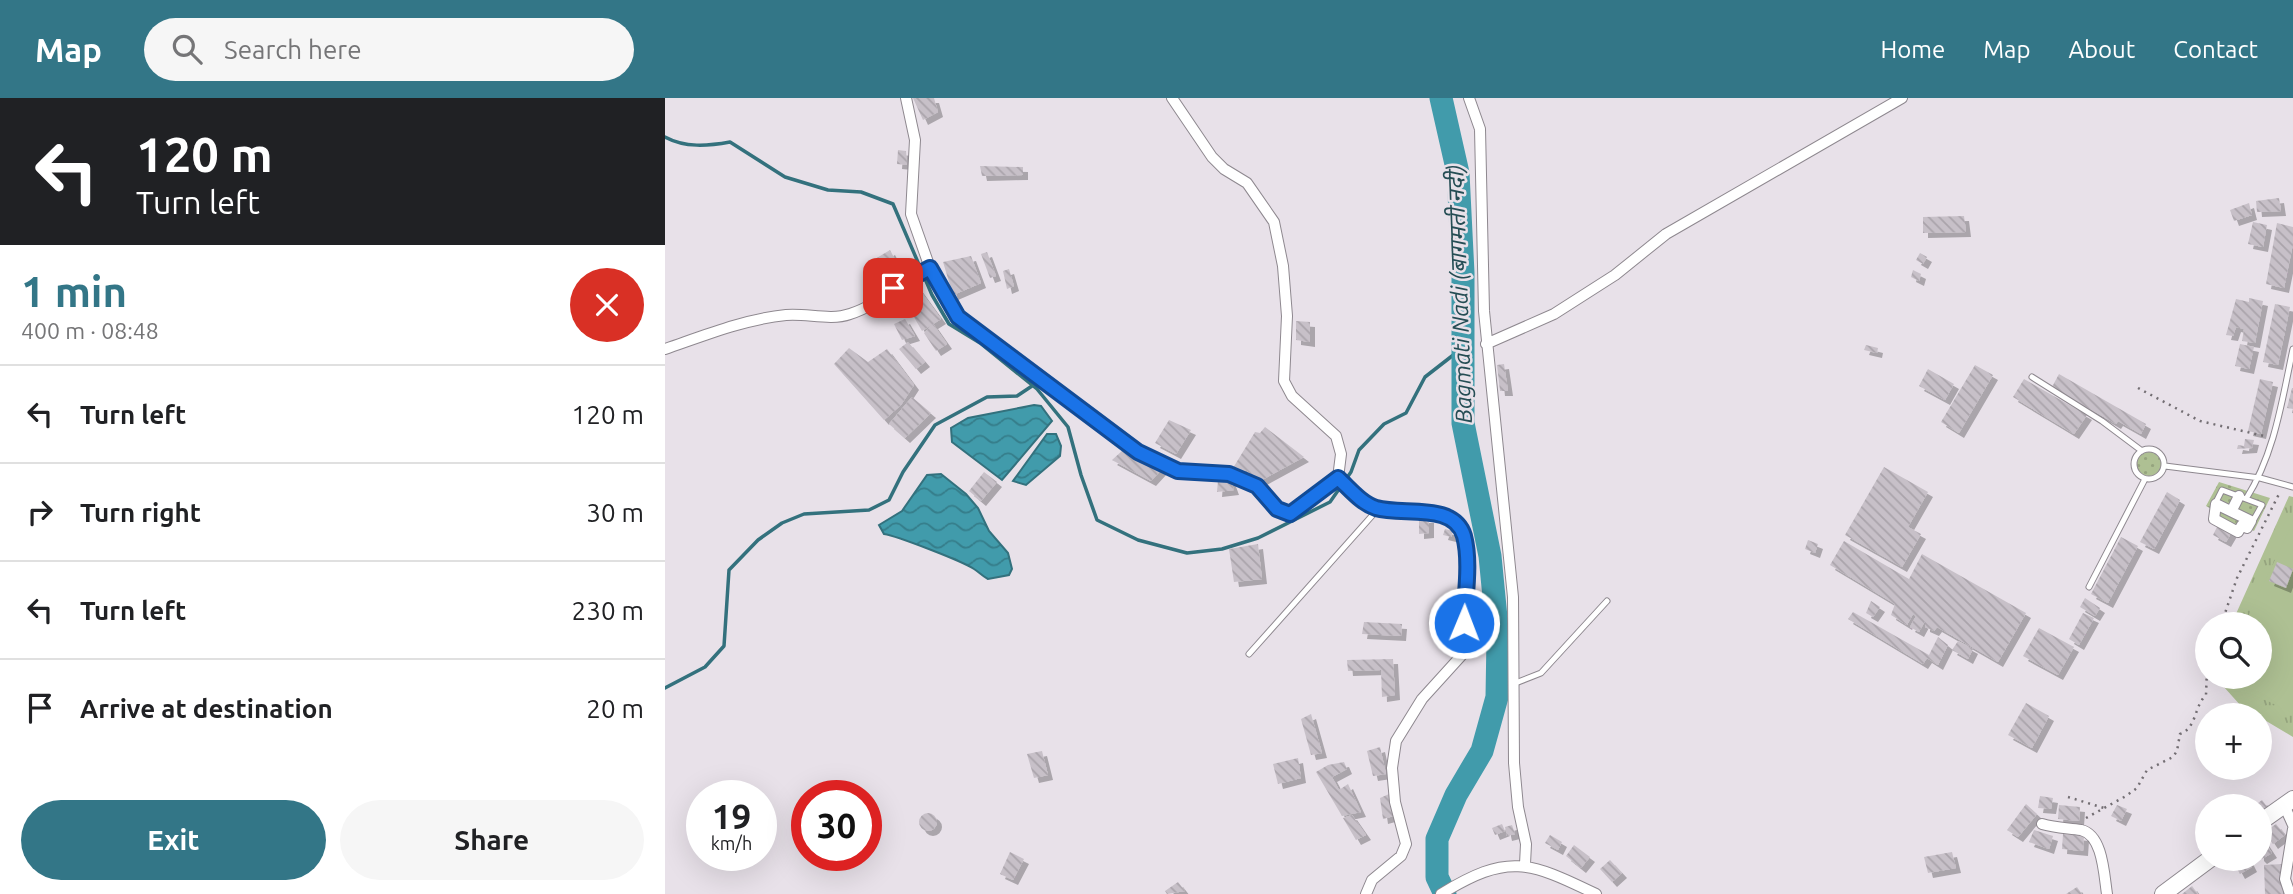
<!DOCTYPE html>
<html lang="en">
<head>
<meta charset="utf-8">
<style>
	:root { --surface:#fff; --page:#f6f6f6; --text:#202124; --muted:#757577; --line:#e0e0e0; --accent:#337687 }
	body { margin:0; font-family:Ubuntu,"Noto Sans Devanagari",sans-serif; background:var(--page); color:var(--text); height:100vh; display:flex; flex-direction:column; font-size:26px; white-space:nowrap }
	* { box-sizing:border-box; margin:0 }
	p { font-size:23px; color:var(--muted) }
	.icon { flex:none; width:38px; height:38px; fill:none; stroke:currentColor; stroke-width:2; stroke-linecap:round; stroke-linejoin:round }
	.map { position:relative; flex:1; overflow:hidden }
	.sheet { display:flex; flex-direction:column; background:var(--surface); width:665px }
	.sheet>* { flex:none }
	.guide { background:#202124; color:#fff; overflow:hidden }
	.controls { position:absolute; left:1530px; top:514px; display:grid; gap:14px }
	.controls a { display:grid; place-items:center; width:77px; height:77px; border-radius:50%; background:var(--surface); box-shadow:0 7px 28px #0002; font-size:35px }
	.speed { position:absolute; left:21px; top:682px; display:flex; gap:14px; font-size:35px; font-weight:700; text-align:center }
	.speed>* { display:grid; place-content:center; width:91px; height:91px; border-radius:50%; background:var(--surface); box-shadow:0 7px 28px #0002; line-height:1 }
	.speed small { font-size:18px; font-weight:400 }
	.speed .limit { border:10px solid #d22; background:#fff; color:#111 }
	.pin { position:absolute; display:grid; place-items:center; width:60px; height:60px; color:#fff; margin:-30px; border-radius:14px; box-shadow:0 4px 10px #0006 }
	.me { position:absolute; width:77px; margin:-38px; rotate:1deg; stroke-linejoin:round; filter:drop-shadow(0 0 5px #0008) }
	.turn { display:flex; align-items:center; gap:24px; height:147px; padding:0 21px; font-size:32px }
	.turn .icon { width:91px; height:91px; stroke-width:2.5 }
	.turn b { display:block; font-size:49px; line-height:60px }
	.round { display:grid; place-items:center; flex:none; width:74px; height:74px; border-radius:37px; background:var(--page) }
	.head { display:flex; align-items:center; justify-content:space-between; height:119px; padding:0 21px }
	h1 { font-size:42px; font-weight:700; line-height:52px; color:var(--accent) }
	.action { display:flex; gap:14px; margin-top:auto; padding:14px 21px }
	.action a { flex:1; height:80px; border-radius:42px; background:var(--accent); color:#fff; font-size:28px; font-weight:700; line-height:80px; text-align:center }
	.action a+a { background:var(--page); color:var(--text) }
	ul { padding:0; list-style:none }
	li { display:flex; align-items:center; gap:21px; height:98px; padding:0 21px; border-top:2px solid var(--line) }
	li div { flex:1 }
	li b { display:block; font-size:26px }
	li em { font-style:normal }
	header { display:flex; align-items:center; gap:42px; box-sizing:border-box; height:98px; padding:0 35px; background:var(--accent); color:#fff }
	header strong { font-size:33px }
	nav { display:flex; gap:38px; margin-inline-start:auto; font-size:24px }
	.search { width:490px; height:63px; background:var(--page); display:flex; align-items:center; gap:18px; box-sizing:border-box; padding:0 24px; border-radius:38px; color:var(--muted); font-size:26px }
	main { display:flex; flex:1; min-height:0 }
	.map>svg:first-child { display:block }
	.grass { fill:url(#grass-tufts) }
	.park { fill:url(#park-dots) }
	.garden { fill:#aec093 }
	.water { fill:url(#water-waves); stroke:#33717d; stroke-width:2 }
	.lines { fill:none; stroke-linecap:round; stroke-linejoin:round }
	.stream { stroke:#33717d; stroke-width:3.5 }
	.river { stroke:#419bab; stroke-width:23 }
	.building { fill:url(#building-back-hatch); filter:url(#shadow) }
	.lane-casing { stroke:#8e888f; stroke-width:7 }
	.street-casing { stroke:#8e888f; stroke-width:12 }
	.secondary-casing { stroke:#8e888f; stroke-width:18 }
	.path { stroke:#736e73; stroke-width:2.5; stroke-dasharray:2 5; stroke-linecap:butt }
	.lane { stroke:#fff; stroke-width:5 }
	.street { stroke:#fff; stroke-width:10 }
	.secondary { stroke:#fff; stroke-width:16 }
	.route-casing { stroke:#114b97; stroke-width:18 }
	.route { stroke:#1a73e8; stroke-width:12 }
	.labels { text-anchor:middle; dominant-baseline:central; stroke-width:5; stroke-linejoin:round; paint-order:stroke }
	.water-label { font-size:23px; font-style:italic; fill:#254d54; stroke:#e8e1e9 }
</style>
</head>
<body>
<header>
<strong>Map</strong>
<div class="search"><svg class="icon" aria-label="search" viewBox="0 0 24 24"><circle cx="10" cy="10" r="6"/><path d="M15 15l6 6"/></svg>Search here</div>
<nav><a>Home</a><a>Map</a><a>About</a><a>Contact</a></nav>
</header>
<main>
<section class="sheet">
<div class="guide">
<div class="turn"><svg class="icon" aria-label="left" viewBox="0 0 24 24"><path d="M17 20v-9H6M10 6l-5 5 5 5"/></svg><div><b>120 m</b>Turn left</div></div>
</div>
<div class="head"><div><h1>1 min</h1><p>400 m · 08:48</p></div><a class="round" style="background:#d93025;color:#fff"><svg class="icon" aria-label="close" viewBox="0 0 24 24"><path d="M6 6l12 12M18 6L6 18"/></svg></a></div>
<ul>
<li><svg class="icon" aria-label="left" viewBox="0 0 24 24"><path d="M17 20v-9H6M10 6l-5 5 5 5"/></svg><div><b>Turn left</b></div><em>120 m</em></li>
<li><svg class="icon" aria-label="right" viewBox="0 0 24 24"><path d="M7 20v-9h11M14 6l5 5-5 5"/></svg><div><b>Turn right</b></div><em>30 m</em></li>
<li><svg class="icon" aria-label="left" viewBox="0 0 24 24"><path d="M17 20v-9H6M10 6l-5 5 5 5"/></svg><div><b>Turn left</b></div><em>230 m</em></li>
<li><svg class="icon" aria-label="arrive" viewBox="0 0 24 24"><path d="M6 21V4h12l-3 4 3 4H6"/></svg><div><b>Arrive at destination</b></div><em>20 m</em></li>
</ul>
<div class="action"><a>Exit</a><a>Share</a></div>
</section>
<div class="map">
<svg width="1628" height="796" viewBox="0 0 1628 796">
	<defs>
		<pattern id="grass-tufts" width="24" height="20" patternUnits="userSpaceOnUse" patternTransform="scale(1.75)"><rect width="24" height="20" fill="#aec093"/><path d="M3 7l-1-3M5 7V3M7 7l1-3M15 17l-1-3M17 17v-4M19 17l1-3" fill="none" stroke="#95a47e"/></pattern>
		<pattern id="park-dots" width="8" height="8" patternUnits="userSpaceOnUse" patternTransform="scale(1.75)"><rect width="8" height="8" fill="#aec093"/><path d="M2 2h.1M6 6h.1" fill="none" stroke="#95a47e" stroke-width="1.8" stroke-linecap="round"/></pattern>
		<pattern id="water-waves" width="16" height="10" patternUnits="userSpaceOnUse" patternTransform="scale(1.75)"><rect width="16" height="10" fill="#419bab"/><path d="M0 5q4-4 8 0t8 0" fill="none" stroke="#357d8a"/></pattern>
		<pattern id="building-back-hatch" width="6" height="6" patternUnits="userSpaceOnUse" patternTransform="scale(1.75)"><rect width="6" height="6" fill="#c7c0c8"/><path d="M-1 5l2 2M0 0l6 6M5-1l2 2" fill="none" stroke="#aaa4ab"/></pattern>
		<filter id="shadow"><feDropShadow dx="5" dy="5" stdDeviation="0" flood-color="#0004"/></filter>
	</defs>
	<rect width="100%" height="100%" fill="#e8e1e9"/>
	<!-- grass -->
	<path class="grass" d="M1624,398L1628,399V639L1576,608L1550,579H1594V527H1566Z"/>
	<!-- park -->
	<path class="park" d="M1472 366a12 12 0 1 1 24 0a12 12 0 1 1-24 0Z
		M1554,384L1605,400L1589,433L1577,427L1573,434L1549,421L1552,414L1541,408Z"/>
	<!-- garden -->
	<path class="garden" d="M1628,424V615L1554,580L1594,579V527H1579Z"/>
	<!-- water -->
	<path class="water" d="M369,307L376,308L387,323L337,382L287,344L286,330L303,320Z
		M382,336H391L396,348L395,358L361,387L348,383Z
		M276,376L301,396L313,410L324,433L343,455L347,471L344,477L323,481C317,478 314,474 309,471C297,463 232,438 219,436L214,427L237,413L262,377Z"/>
	<g class="lines">
		<!-- stream -->
		<path class="stream" d="M0,39C20,50 43,48 65,44L120,79L163,92L196,94L228,106L267,197L284,226L315,245L372,291L403,329L416,377L432,422L473,442L522,455L557,451L593,440L665,404L686,374L694,352L719,326L741,315L760,279L796,251
			M0,590L40,569L59,548L64,472L93,442L117,425L139,416L204,412L224,402L238,374L270,327L322,299L352,298L367,288"/>
		<!-- river -->
		<path class="river" d="M776,0L793,75L798,175V325L825,458L833,540L832,599L817,653L791,697L772,741V779L780,796"/>
	</g>
	<!-- building -->
	<path class="building" d="M248,0H269L273,14L258,22Z
		M233,52L241,53L242,67L232,66Z
		M315,68L358,69V77L317,78Z
		M1614,100L1616,113L1592,114L1591,103Z
		M1584,105L1587,117L1569,123L1565,112Z
		M1299,118L1301,134L1258,135V119Z
		M1588,124L1602,127L1598,149L1583,146Z
		M1612,125L1628,129V146L1619,190L1601,186Z
		M225,152L238,177L227,184L221,178L216,183L205,164Z
		M322,154L331,178L325,180L316,156Z
		M1255,155L1262,159L1258,166L1251,162Z
		M306,158L316,185L288,197L278,164Z
		M344,171L349,188L342,191L338,173Z
		M1248,172L1256,176L1254,183L1246,179Z
		M249,184L276,221L268,226L282,246L271,253L259,235L268,226L257,233L242,207L236,212L227,198Z
		M1584,200L1598,203L1590,245L1577,243L1579,231L1571,229L1568,238L1561,237L1571,201L1584,204Z
		M1610,206L1625,209L1613,267L1598,264Z
		M240,221L250,238L237,242L229,226Z
		M631,223L645,224V244L631,242Z
		M243,244L260,264L251,271L234,251Z
		M1575,246L1589,249L1584,271L1570,268Z
		M1201,247L1213,250L1212,255L1199,252Z
		M184,250L203,264L222,251L249,287L236,307L219,322L169,266Z
		M839,266L843,293H835L832,267Z
		M1310,267L1328,277L1294,335L1276,324Z
		M1263,271L1289,286L1280,302L1254,288Z
		M1394,276L1481,326L1476,336L1453,323L1451,326L1387,289Z
		M1359,281L1422,317L1409,336L1348,299Z
		M1595,281L1608,284L1596,336L1583,333Z
		M1627,290H1628V311L1622,310Z
		M247,299L266,315L240,340L224,326Z
		M504,322L526,332L511,356L490,345Z
		M600,329L639,359L595,383L582,373L568,370L590,334L595,335Z
		M1580,341L1589,342L1587,350L1572,351L1573,347L1579,348Z
		M458,352L497,371L486,383L447,362Z
		M1219,369L1263,394L1243,429L1256,436L1237,469L1180,437Z
		M319,374L332,384L316,403L304,393Z
		M565,381L569,392L552,394L553,382Z
		M1502,394L1515,402L1489,451L1475,444Z
		M754,420H764V435L754,436Z
		M1554,425L1568,432L1561,444L1548,437Z
		M780,431L788,433L786,439L778,437Z
		M1456,439L1473,448L1443,505L1426,496Z
		M1143,442L1153,446L1150,455L1140,451Z
		M1179,443L1244,481L1257,456L1361,515L1333,564L1272,529L1269,533L1260,529V523L1254,534L1245,529L1251,518L1248,516L1242,527L1226,517L1230,506L1165,467Z
		M593,446L597,481L569,484L564,451Z
		M1612,464L1628,471L1621,490L1604,483Z
		M1420,500L1435,510L1430,518L1415,509Z
		M1206,503L1215,509L1208,519L1201,515Z
		M1188,514L1264,557L1273,539L1283,547L1273,567L1262,560L1258,566L1183,521Z
		M1418,515L1429,520L1414,547L1404,541Z
		M699,524L737,526L736,538L697,536Z
		M1374,530L1409,549L1393,577L1358,558Z
		M1293,543L1308,551L1303,561L1287,552Z
		M728,561L730,597L717,599L716,572L683,573L682,562Z
		M1361,605L1384,618L1367,650L1343,637Z
		M646,616L657,655L646,657L636,621Z
		M715,649L721,676L708,678L702,653Z
		M377,653L383,677L369,680L362,656Z
		M633,660L636,680L613,686L608,666Z
		M679,664L682,671L667,679L674,692L683,686L696,714L677,718L651,674L663,667Z
		M724,696L729,718L718,721L715,700Z
		M1375,698L1388,700L1386,711L1373,710Z
		M1597,702L1603,710L1594,717V709H1588Z
		M1361,706L1372,716L1353,739L1342,732Z
		M1394,707L1415,709L1414,723L1393,721Z
		M1452,707L1462,711L1456,723L1446,718Z
		M254 724a9 9 0 1 1 18 0a9 9 0 1 1-18 0Z
		M687,717L701,737L691,742L678,720Z
		M837,726L840,733L830,737L827,730Z
		M1611,726L1620,737L1608,746L1600,734Z
		M847,727L850,736L842,738L840,729Z
		M1369,732L1388,738L1384,751L1364,744Z
		M1594,735L1607,755L1597,761L1594,758Z
		M1398,736L1419,738L1418,753L1397,751Z
		M885,737L897,744L893,752L880,745Z
		M909,747L925,759L916,770L901,758Z
		M345,754L359,761L348,782L335,776Z
		M1287,754L1291,770L1263,775L1259,759Z
		M1583,761L1587,769L1575,776L1568,763Z
		M945,762L957,775L947,784L935,771Z
		M1617,766L1618,796H1600L1599,767Z
		M513,784L520,793L502,796L500,793Z
		M1527,788L1533,796H1517Z
		M1412,789L1417,796H1401Z"/>
	<g class="lines">
		<!-- lane casing -->
		<g class="lane-casing">
			<path id="lane" d="M1367,279L1437,323L1477,353
				M1469 366a15 15 0 1 1 30 0a15 15 0 1 1-30 0Z
				M1500,368L1595,380L1628,389
				M1581,401L1597,407L1588,423
				M1550,406L1557,392L1581,401C1610,355 1617,302 1628,251
				M1424,489L1480,381
				M584,556L713,411
				M848,586L876,575L942,503"/>
		</g>
		<!-- street casing -->
		<g class="street-casing">
			<path id="street" d="M241,0L250,42L246,116L265,170L293,219L473,353L513,373L564,376L592,388L613,411L625,416L673,380L676,356L671,338L627,298L619,283L622,218L618,168L609,124L582,85L559,71L547,59L507,0
				M804,0L815,31L819,213L848,499L849,665L853,709L861,746L860,766
				M821,246L889,216L950,177L1001,136L1237,0
				M0,251C38,238 80,221 121,217C142,215 165,223 185,216C214,207 238,183 265,170
				M673,380C685,391 696,406 712,410C743,419 785,404 800,440L799,549L796,558L757,601L731,643L727,670L730,704L741,746L736,758L707,782L701,796
				M1551,406L1586,423L1582,430L1577,427L1573,434L1549,421Z
				M1569,408L1574,398
				M1619,707L1628,727
				M1377,726C1390,730 1403,730 1416,732C1438,737 1439,777 1442,796
				M776,796C843,755 863,763 931,796
				M1625,796L1620,781L1628,731"/>
		</g>
		<!-- secondary casing -->
		<g class="secondary-casing">
			<path id="secondary" d="M1594,725L1628,701
				M1498,796L1545,761"/>
		</g>
		<!-- path -->
		<path class="path" d="M1473,290L1535,323L1599,338
			M1556,527L1572,480L1615,394
			M1403,699L1439,710
			M1421,720L1461,698L1472,690L1482,672L1508,659L1512,653L1515,636C1532,630 1529,608 1541,597L1542,570"/>
		<!-- lane -->
		<use href="#lane" class="lane"/>
		<!-- street -->
		<use href="#street" class="street"/>
		<!-- secondary -->
		<use href="#secondary" class="secondary"/>
	</g>
	<g class="lines">
		<!-- route casing -->
		<g class="route-casing">
			<path id="route" d="M228,190L265,170L293,219L473,354L513,373L564,376L592,388L612,411L625,416L673,380C685,391 696,405 711,410C738,418 789,404 799,438C806,464 800,499 799,525"/>
		</g>
		<!-- route -->
		<use href="#route" class="route"/>
	</g>
	<g class="labels">
		<!-- water labels -->
		<g class="water-label">
			<text transform="translate(794 196) rotate(-92)">Bagmati Nadi (बागमती नदी)</text>
		</g>
	</g>
</svg>
<div class="controls">
<a><svg class="icon" aria-label="search" viewBox="0 0 24 24"><circle cx="10" cy="10" r="6"/><path d="M15 15l6 6"/></svg></a>
<a>+</a>
<a>−</a>
</div>
<div class="speed"><div>19<small>km/h</small></div><div class="limit">30</div></div>
<div class="pin" style="left:228px;top:190px;background:#d93025"><svg class="icon" aria-label="arrive" viewBox="0 0 24 24"><path d="M6 21V4h12l-3 4 3 4H6"/></svg></div>
<svg class="me" style="left:799px;top:525px" viewBox="-20 -20 40 40"><circle r="17" fill="#1a73e8" stroke="#fff" stroke-width="3"/><path d="M0-11L8 9 0 5-8 9z" fill="#fff"/></svg>
</div>
</main>
</body>
</html>
